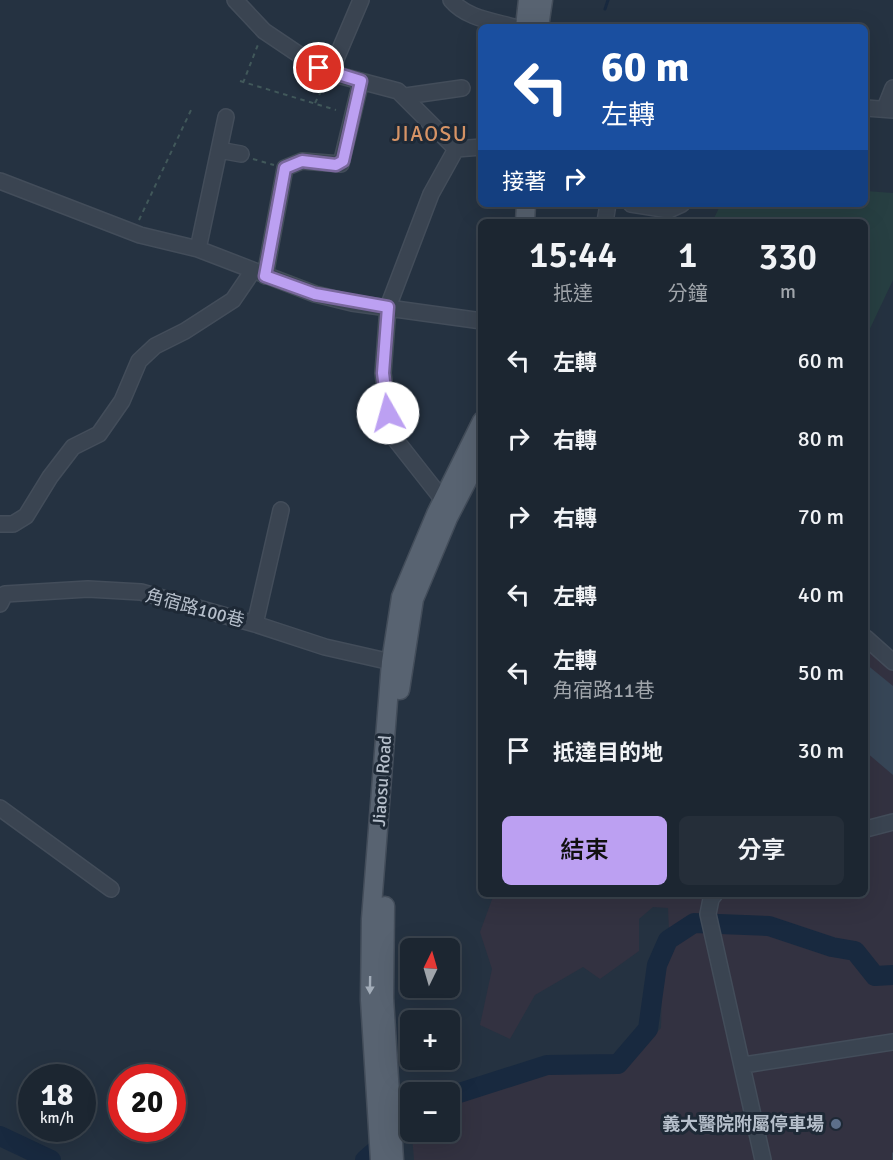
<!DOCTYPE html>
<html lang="zh-TW">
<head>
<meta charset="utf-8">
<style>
	:root { --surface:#1c2631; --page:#252e39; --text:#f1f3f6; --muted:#a0a5ab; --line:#3a434d; --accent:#bca0f2 }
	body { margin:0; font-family:Signika,"Noto Sans TC",sans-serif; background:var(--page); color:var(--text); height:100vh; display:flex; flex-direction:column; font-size:22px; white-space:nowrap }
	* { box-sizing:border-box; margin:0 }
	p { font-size:20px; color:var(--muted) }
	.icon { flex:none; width:33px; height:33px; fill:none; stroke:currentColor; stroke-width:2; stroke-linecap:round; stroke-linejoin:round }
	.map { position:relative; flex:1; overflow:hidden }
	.drawer { position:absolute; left:478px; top:219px; width:390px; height:678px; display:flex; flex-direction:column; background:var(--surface); border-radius:9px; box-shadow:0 6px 24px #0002,0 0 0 2px var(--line) }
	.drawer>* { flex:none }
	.hud { position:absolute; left:478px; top:24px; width:390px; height:183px; border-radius:9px; box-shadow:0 6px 24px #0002,0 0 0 2px var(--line); background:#1a4fa0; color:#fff; overflow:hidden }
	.needle { width:39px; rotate:5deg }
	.fabs { position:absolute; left:400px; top:938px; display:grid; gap:12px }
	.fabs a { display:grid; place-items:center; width:60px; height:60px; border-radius:9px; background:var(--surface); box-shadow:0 6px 24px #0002,0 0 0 2px var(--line); font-size:30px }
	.speed { position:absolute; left:18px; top:1064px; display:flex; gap:12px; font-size:30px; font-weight:700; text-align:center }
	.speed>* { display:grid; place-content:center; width:78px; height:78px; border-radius:50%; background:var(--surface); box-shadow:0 6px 24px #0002,0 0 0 2px var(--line); line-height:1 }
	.speed small { font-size:15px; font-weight:400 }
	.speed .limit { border:9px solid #d22; background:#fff; color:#111 }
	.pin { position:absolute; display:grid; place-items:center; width:51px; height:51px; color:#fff; margin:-26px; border:3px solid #fff; border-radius:50%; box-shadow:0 2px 6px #0007 }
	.me { position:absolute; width:66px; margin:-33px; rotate:353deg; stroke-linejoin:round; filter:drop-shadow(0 0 4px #0008) }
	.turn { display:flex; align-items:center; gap:21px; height:126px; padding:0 24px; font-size:27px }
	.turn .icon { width:78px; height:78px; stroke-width:2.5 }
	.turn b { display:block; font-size:42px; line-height:51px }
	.then { display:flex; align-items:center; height:57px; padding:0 24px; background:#0003; gap:12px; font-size:22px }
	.eta { display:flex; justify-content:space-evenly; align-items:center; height:102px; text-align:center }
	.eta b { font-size:36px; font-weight:600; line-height:42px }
	.cta { display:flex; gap:12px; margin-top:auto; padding:12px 24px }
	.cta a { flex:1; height:69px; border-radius:9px; background:var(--accent); color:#111; font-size:24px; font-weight:600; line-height:69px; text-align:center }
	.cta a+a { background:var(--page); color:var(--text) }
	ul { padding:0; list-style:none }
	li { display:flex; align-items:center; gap:18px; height:78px; padding:0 24px }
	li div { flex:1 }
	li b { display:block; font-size:22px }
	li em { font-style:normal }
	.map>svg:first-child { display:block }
	.medical { fill:#333241 }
	.green { fill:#273f42 }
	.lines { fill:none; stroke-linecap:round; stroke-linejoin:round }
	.stream { stroke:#18293f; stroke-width:3 }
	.river { stroke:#18293f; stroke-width:20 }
	.building { fill:#374657 }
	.minor-tunnel { stroke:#3b4756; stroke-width:15; stroke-dasharray:15 8; stroke-linecap:butt }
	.minor-casing { stroke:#434d5a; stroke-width:18 }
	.major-casing { stroke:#434d5a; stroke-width:21 }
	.path { stroke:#41585a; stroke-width:2; stroke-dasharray:4.5 4.5; stroke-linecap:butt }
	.minor { stroke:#3a4451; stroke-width:15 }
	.major { stroke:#586371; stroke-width:18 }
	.oneway { fill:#a3adb9 }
	.route-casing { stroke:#7a689d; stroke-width:15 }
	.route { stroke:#bca0f2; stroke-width:10 }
	.service-dot { fill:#5c6f8a; stroke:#1e2936; stroke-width:2 }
	.labels { text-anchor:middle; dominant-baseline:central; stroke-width:6; stroke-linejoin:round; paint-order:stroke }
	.street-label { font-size:18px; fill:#b6bfcb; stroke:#1e2936 }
	.poi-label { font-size:18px; font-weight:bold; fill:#b6bfcb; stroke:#1e2936; text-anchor:end }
	.quarter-label { font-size:21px; letter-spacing:1.5px; fill:#d79466; stroke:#1e2936 }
</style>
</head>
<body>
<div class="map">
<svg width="893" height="1160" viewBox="0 0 893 1160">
	<rect width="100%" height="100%" fill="#253241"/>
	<!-- medical -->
	<path class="medical" d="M866,633L893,655V1160H414L412,1135L415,1131H450V1100L546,1074L617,1073L661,1028L662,978L670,955L668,908L653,907L639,919V951L600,979L583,967L535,995L510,1039L480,1025L492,969L480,932L494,894H866Z"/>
	<!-- green -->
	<path class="green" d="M866,191L893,193V280L866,337V222H712L721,204H866Z"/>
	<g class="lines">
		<!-- stream -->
		<path class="stream" d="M605,9L608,0"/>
		<!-- river -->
		<path class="river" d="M450,1096L547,1065L618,1064L648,1029L657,965L668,940L694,923L769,926L832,947L855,951L875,976L893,975
			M0,1136L51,1160
			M365,1160L411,1120"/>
	</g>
	<!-- building -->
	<path class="building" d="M866,664L893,686V775L866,752Z"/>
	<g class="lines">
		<!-- minor-tunnel -->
		<path class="minor-tunnel" d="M892,1160H893"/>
		<!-- minor casing -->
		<g class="minor-casing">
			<path id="minor" d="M235,0L264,31L319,68L330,73L398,91L456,149L482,147
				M451,0C466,18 492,21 514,27
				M330,73L361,0
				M406,96L462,88
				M866,108L893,110
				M885,108L893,88
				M219,150L241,154
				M0,181L140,235L198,249L315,294L352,303L482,321
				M631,204L669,210L682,204
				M605,222L608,204
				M198,249L226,117
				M265,276L285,168L302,161L341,164L361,81
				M451,505L443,500L395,439L388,413L383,373L388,307L431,194L456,149
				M0,524H13L26,516L50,477L73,447L99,434L122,401L139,361L155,346L185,331L233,300L252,272
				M0,604L5,594L88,589L141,592L255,624L325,647L391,662
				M255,624L281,510
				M866,638L893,662
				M0,808L111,889
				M866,829L893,822
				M715,894L711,899L708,914L763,1160
				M744,1065L893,1042"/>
		</g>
		<!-- major casing -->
		<g class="major-casing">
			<path id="major" d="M525,27L528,0
				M539,27L543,0
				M525,222L526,204
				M400,690L414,599L448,518L482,452
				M385,906L384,998L394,1160
				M380,1160L370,1000L371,919L391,662L401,597L436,514L482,421"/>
		</g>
		<!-- path -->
		<path class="path" d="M240,81L336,110
			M243,83L259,42
			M315,103L325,84
			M253,159L274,165
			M139,220L192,108"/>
		<!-- minor -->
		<use href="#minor" class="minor"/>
		<!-- major -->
		<use href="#major" class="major"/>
	</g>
	<!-- one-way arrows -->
	<defs><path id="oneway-solid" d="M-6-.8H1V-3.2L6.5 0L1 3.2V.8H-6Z" transform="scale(1.5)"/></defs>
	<use class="oneway" href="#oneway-solid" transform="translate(370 985) rotate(91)"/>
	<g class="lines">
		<!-- route casing -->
		<g class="route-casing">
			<path id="route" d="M319,68L361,81L343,161L336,165L302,161L285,168L265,276L315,294L388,307L383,373L388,413"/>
		</g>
		<!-- route -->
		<use href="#route" class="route"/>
	</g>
	<!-- markers -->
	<circle class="service-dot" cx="836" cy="1124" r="6"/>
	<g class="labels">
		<!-- street labels -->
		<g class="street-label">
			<text transform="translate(195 608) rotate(15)">角宿路100巷</text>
			<text transform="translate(382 781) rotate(-86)">Jiaosu Road</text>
		</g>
		<!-- poi labels -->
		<g class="poi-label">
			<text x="824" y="1124">義大醫院附屬停車場</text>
		</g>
		<!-- quarter labels -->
		<g class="quarter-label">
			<text x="430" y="134">JIAOSU</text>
		</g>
	</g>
</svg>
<div class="fabs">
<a><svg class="needle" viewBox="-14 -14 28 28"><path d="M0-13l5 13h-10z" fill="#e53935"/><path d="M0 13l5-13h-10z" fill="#a0a5ab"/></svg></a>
<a>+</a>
<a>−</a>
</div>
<div class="speed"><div>18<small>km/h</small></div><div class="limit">20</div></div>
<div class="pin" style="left:319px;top:68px;background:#d93025"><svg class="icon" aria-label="arrive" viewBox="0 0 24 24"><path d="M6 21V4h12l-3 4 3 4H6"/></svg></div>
<svg class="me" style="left:388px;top:413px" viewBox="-20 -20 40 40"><circle r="19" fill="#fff"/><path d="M0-13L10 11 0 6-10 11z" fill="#bca0f2"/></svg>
<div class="hud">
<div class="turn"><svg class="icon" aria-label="left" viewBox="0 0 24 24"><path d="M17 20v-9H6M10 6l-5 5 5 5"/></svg><div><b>60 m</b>左轉</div></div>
<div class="then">接著<svg class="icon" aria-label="right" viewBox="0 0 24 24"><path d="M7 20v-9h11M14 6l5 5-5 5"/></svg></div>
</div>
<section class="drawer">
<div class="eta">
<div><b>15:44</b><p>抵達</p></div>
<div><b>1</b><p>分鐘</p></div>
<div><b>330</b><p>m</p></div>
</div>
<ul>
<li><svg class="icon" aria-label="left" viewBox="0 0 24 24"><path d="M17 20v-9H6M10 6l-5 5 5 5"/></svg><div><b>左轉</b></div><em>60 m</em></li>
<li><svg class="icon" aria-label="right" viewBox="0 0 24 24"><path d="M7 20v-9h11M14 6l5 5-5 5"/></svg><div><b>右轉</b></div><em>80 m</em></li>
<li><svg class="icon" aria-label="right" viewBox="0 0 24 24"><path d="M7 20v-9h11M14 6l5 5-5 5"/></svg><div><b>右轉</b></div><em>70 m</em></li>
<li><svg class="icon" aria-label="left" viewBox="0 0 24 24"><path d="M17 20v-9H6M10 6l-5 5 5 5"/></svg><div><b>左轉</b></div><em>40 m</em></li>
<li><svg class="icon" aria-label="left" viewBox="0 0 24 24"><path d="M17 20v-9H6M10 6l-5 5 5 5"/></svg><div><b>左轉</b><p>角宿路11巷</p></div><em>50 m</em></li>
<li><svg class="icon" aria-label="arrive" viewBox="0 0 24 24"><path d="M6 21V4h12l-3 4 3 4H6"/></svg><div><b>抵達目的地</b></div><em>30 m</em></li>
</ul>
<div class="cta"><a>結束</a><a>分享</a></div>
</section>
</div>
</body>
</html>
